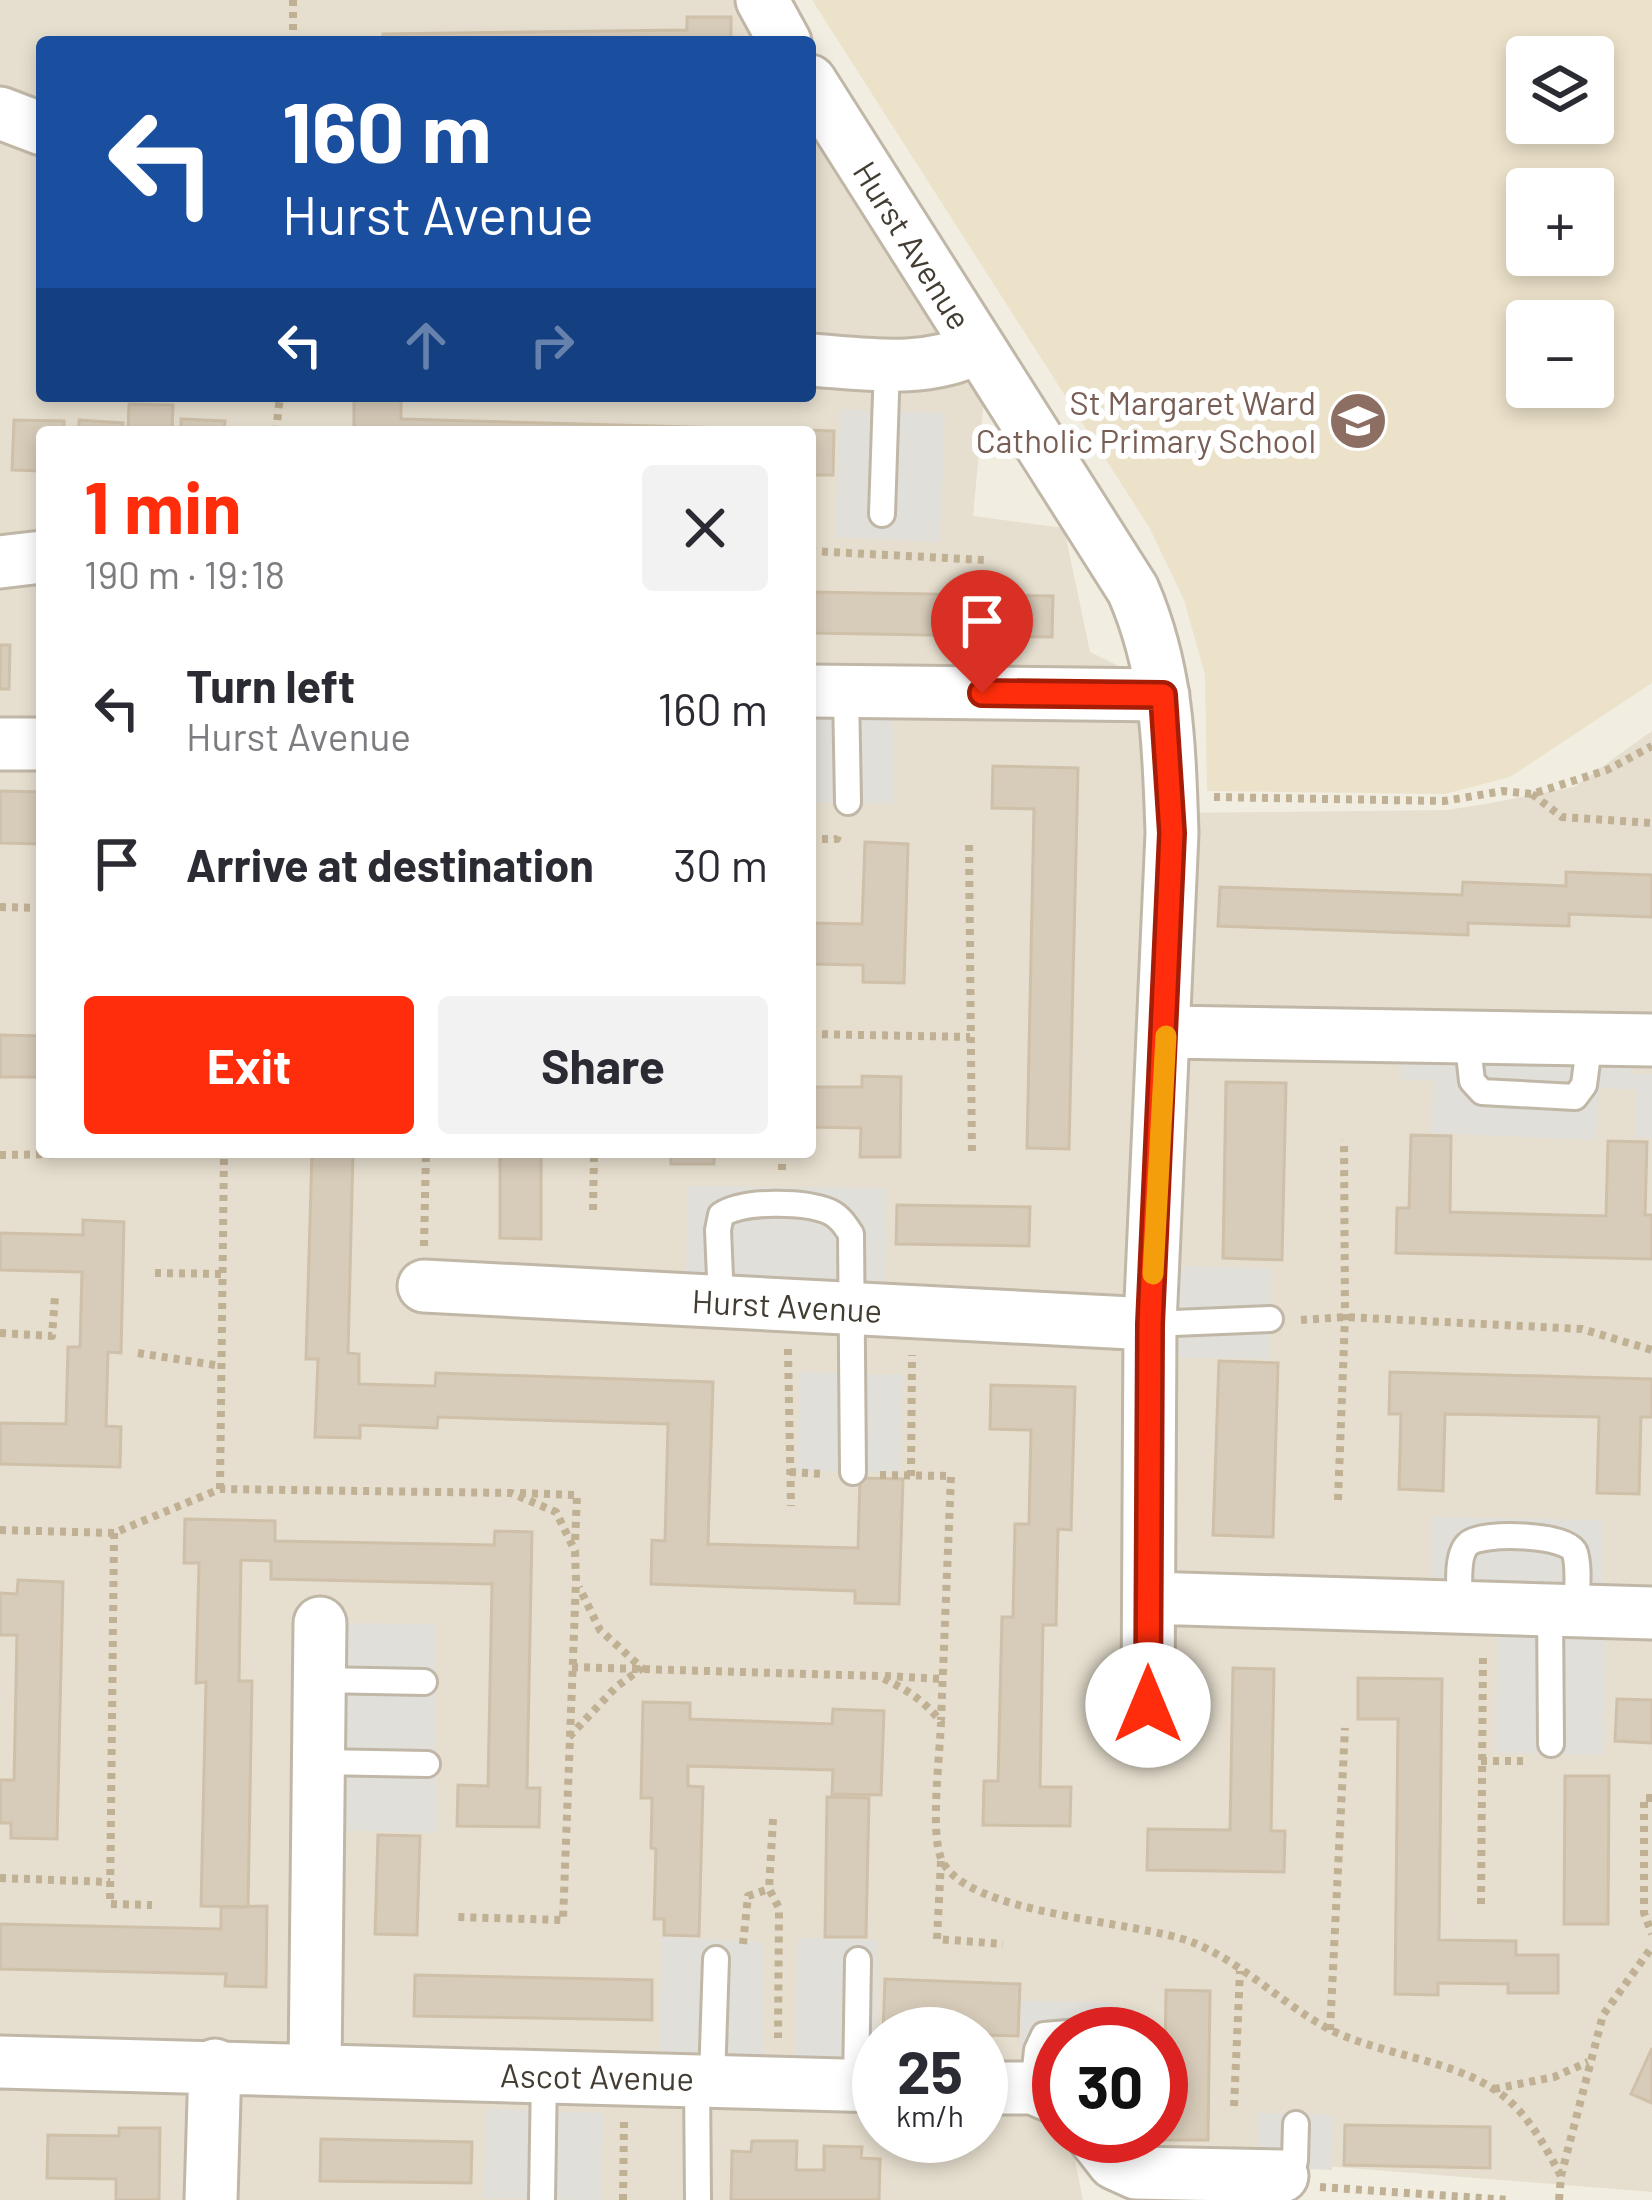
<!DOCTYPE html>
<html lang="en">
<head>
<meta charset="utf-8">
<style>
	:root { --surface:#fff; --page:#f2f2f3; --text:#2b2b33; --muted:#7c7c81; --accent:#ff2d0b }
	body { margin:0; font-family:Barlow,sans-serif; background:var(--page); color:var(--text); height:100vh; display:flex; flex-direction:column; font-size:45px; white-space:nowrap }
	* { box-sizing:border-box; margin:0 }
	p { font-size:39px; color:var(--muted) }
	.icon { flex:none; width:66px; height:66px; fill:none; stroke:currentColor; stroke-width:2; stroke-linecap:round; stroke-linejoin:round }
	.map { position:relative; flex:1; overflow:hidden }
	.panel { position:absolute; left:36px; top:426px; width:780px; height:732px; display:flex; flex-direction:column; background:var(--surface); border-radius:12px; box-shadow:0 6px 18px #0003 }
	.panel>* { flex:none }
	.top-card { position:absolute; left:36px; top:36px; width:780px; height:366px; border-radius:12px; box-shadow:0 6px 18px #0003; background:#1a4fa0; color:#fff; overflow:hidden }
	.buttons { position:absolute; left:1506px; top:36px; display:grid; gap:24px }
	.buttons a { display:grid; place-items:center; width:108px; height:108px; border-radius:12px; background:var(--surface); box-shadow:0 6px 18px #0003; font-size:60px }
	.speed { position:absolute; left:852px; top:2007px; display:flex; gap:24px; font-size:60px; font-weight:700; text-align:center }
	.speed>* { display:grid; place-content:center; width:156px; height:156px; border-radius:50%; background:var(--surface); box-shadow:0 6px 18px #0003; line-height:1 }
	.speed small { font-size:30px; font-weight:400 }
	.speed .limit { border:18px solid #d22; background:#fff; color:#111 }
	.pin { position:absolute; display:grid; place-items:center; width:102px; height:102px; color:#fff; margin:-123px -51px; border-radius:50% 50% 50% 0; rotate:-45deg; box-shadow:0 0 12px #0007 }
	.pin .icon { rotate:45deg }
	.me { position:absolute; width:132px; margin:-66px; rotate:0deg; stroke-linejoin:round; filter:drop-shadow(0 0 9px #0008) }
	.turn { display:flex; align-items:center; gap:42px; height:252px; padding:0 48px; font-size:54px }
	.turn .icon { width:156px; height:156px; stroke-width:2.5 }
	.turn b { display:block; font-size:84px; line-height:102px }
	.lanes { display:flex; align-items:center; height:114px; padding:0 48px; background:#0003; justify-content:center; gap:60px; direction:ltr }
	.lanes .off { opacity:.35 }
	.round { display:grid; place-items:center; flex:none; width:126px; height:126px; border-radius:12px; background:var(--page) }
	.head { display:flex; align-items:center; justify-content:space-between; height:204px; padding:0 48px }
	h1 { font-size:72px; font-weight:700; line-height:90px; color:var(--accent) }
	.primary-button { display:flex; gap:24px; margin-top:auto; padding:24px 48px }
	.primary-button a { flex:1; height:138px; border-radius:12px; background:var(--accent); color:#fff; font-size:48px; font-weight:700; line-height:138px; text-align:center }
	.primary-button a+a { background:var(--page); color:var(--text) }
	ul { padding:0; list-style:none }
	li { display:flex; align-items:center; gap:36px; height:156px; padding:0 48px }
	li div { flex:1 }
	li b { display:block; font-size:45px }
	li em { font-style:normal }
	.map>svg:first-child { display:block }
	.residential { fill:#e6dfcf; fill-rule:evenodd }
	.education { fill:#ece2ca; fill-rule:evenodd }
	.parking { fill:#e1dfda }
	.building { fill:#d7cbb9; stroke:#cfc0a9; stroke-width:3 }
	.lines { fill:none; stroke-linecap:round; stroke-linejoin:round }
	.service-casing { stroke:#c0b7a7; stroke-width:30 }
	.minor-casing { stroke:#c0b7a7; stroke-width:57 }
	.path { stroke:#c0b094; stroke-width:8; stroke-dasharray:6 6; stroke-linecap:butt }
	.service { stroke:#fff; stroke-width:24 }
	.minor { stroke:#fff; stroke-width:51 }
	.route-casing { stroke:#a61d07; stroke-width:30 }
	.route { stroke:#ff2d0b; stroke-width:21 }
	.slow { stroke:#f59e0b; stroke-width:21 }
	.labels { text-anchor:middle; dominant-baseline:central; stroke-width:12; stroke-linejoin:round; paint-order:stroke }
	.street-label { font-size:33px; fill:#433c32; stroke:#fff }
	.education-label { font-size:33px; fill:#785e54; stroke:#fff; text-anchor:end }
</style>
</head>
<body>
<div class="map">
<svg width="1652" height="2200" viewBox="0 0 1652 2200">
	<rect width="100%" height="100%" fill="#f2ede1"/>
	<!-- residential -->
	<path class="residential" d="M0,0H756L780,42H42V396H810V94L984,399L973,516L1064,528L1090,652L1170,691L1172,813L1447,810L1486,804L1574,787L1652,731V2192L1072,2146L1083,2200H0ZM42,432H810V1152H42ZM879,2034H981V2136H879ZM1059,2034H1161V2136H1059Z"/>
	<!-- education -->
	<path class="education" d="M812,0H1652V683L1510,777L1445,794L1207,791L1205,675L1184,600L1149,527ZM1527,57H1593V123H1527ZM1527,189H1593V255H1527ZM1527,321H1593V387H1527Z"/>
	<!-- parking -->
	<path class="parking" d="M840,409L945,413L940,542L835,537Z
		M810,707L893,708L894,804L810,802Z
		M1402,1050L1633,1059L1632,1074H1652V1138L1635,1137L1637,1090L1599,1088L1596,1140L1431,1133L1433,1081L1400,1080Z
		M687,1186L887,1188L884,1287L686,1283Z
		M1165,1266L1271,1268L1269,1359L1163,1357Z
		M800,1372L903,1375L900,1473L797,1471Z
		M1432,1517L1601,1520L1603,1601L1431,1597Z
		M332,1623L435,1624L437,1833L333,1830Z
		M1498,1624L1605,1627L1604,1755L1495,1753Z
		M662,1937L764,1942L763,2063L659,2060Z
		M797,1938L878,1940L877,2069L795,2067Z
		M1021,2001L1112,2002V2034H1059V2074L1021,2072Z
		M486,2109L603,2113L601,2200L484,2198Z
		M1258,2113L1333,2115L1332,2170L1259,2167Z"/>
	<!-- building -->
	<path class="building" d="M687,17H731V42H383V34L687,30Z
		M354,396H401V419L834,431L833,475H810V432H354Z
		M129,404L173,405L172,432H128Z
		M181,419L225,421L224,432H181Z
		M14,420L64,421V432H42V471L12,470Z
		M79,420L123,423L122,432H79Z
		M810,592L1053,596L1052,637L810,633Z
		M0,645H10L9,689H0Z
		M993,766L1078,768L1069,1149L1027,1148L1034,809L992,808Z
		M0,791L42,792V844L0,843Z
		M865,842L908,844L904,983L863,982V965L810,964V923L862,924Z
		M1566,872L1652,875V917L1569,914V926L1468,923V935L1218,926L1220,887L1462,895L1463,882L1566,886Z
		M0,1035L42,1036V1077H0Z
		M862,1076L901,1077L900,1157H860L861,1128L810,1127V1087H862Z
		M1226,1082L1286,1083L1282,1260L1223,1258Z
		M1411,1135L1451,1136L1450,1212L1606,1216L1608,1141L1647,1142L1645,1215H1652V1259L1396,1253L1397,1208H1409Z
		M312,1152H353L348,1353L359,1354V1384L435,1386L436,1373L713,1382L708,1544L858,1548L860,1478L903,1479L899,1604L855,1603V1591L651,1584L652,1540L665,1541L668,1424L438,1417L437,1428L360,1425V1438L315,1437L318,1359H306Z
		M500,1152H541V1239L500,1238Z
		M671,1152H714V1164H671Z
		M897,1205L1030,1207L1029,1246L896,1244Z
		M83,1220L124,1222L121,1353L108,1352L106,1426L121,1427L120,1467L0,1464V1423L66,1424L68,1347H80L82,1272L0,1270V1233L83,1235Z
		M1219,1361L1278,1363L1273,1537L1213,1535Z
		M1390,1372L1652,1379V1417H1641L1639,1494L1597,1493L1599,1417L1445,1414L1443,1491L1399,1489L1401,1414H1389Z
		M991,1385L1075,1387L1071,1530L1058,1529L1056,1625H1043L1040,1787H1071L1070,1826L983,1825L984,1781H998L1002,1617H1013L1015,1524H1029L1031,1430L990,1429Z
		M185,1519L275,1521V1541L494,1545L495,1531L532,1532L527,1788H540L539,1827L457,1826L458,1785L488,1786L492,1584L271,1579V1561L241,1560L239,1681H252L248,1907L201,1906L206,1682L196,1683L199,1563H184Z
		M18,1580L63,1582L57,1839L11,1838V1823H0V1780H14L17,1635H0V1593L17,1594Z
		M1233,1668L1274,1669L1271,1831H1285L1284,1872L1147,1870L1148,1829L1230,1830Z
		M1358,1678L1442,1679L1439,1940L1516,1941V1955H1558V1993H1508V1984L1438,1983V1995L1395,1994L1398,1719H1358Z
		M1617,1699L1652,1700V1743L1615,1741Z
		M643,1702L690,1703V1719L832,1724L833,1709L884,1711L881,1795L832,1794L833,1770L688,1766V1786L703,1787L699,1936L664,1935V1919H654L656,1849L651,1848L652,1798H641Z
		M1565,1776H1609L1608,1924H1564Z
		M827,1797L869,1798L866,1937H825Z
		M378,1835L420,1836L417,1935L375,1934Z
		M267,1906L266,1987L225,1986L226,1974L0,1969V1924L221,1929V1907Z
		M415,1975L652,1980V2020L414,2016Z
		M885,1979L1020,1984L1018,2036L883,2032Z
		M1166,1990L1210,1991L1208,2140H1164Z
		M1652,2048V2103L1631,2094Z
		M1345,2125L1490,2127V2168L1344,2165Z
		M119,2128H160L159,2200H116V2179L47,2178L48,2135L119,2136Z
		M321,2139L472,2142L471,2183L320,2181Z
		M752,2141H797L796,2170H824V2146L862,2147L861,2158L880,2159L879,2200H731L732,2151L751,2152Z"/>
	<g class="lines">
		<!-- service casing -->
		<g class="service-casing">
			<path id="service" d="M882,514L887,365
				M846,691L848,802
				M1467,1037L1472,1081L1482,1092L1575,1097L1584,1085L1590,1039
				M721,1301L718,1230L721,1215C743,1200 805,1201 830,1212C840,1217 845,1225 851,1234L853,1472
				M1150,1324L1270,1319
				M1460,1609C1460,1592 1455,1556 1468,1544C1481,1531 1570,1534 1575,1553C1580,1570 1576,1594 1577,1611
				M1550,1610L1551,1744
				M319,1680L424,1682
				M320,1762L427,1764
				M712,2079L716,1959
				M697,2080L698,2200
				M856,2085L858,1960
				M1033,2088L1037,2050L1044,2035L1093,2031
				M1282,2176L1295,2161L1296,2124
				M542,2200L544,2075"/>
		</g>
		<!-- minor casing -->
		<g class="minor-casing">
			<path id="minor" d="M762,0L785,42
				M810,81L1133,590C1168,671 1169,746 1172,833L1150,1324L1148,1704
				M0,113L42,129
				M810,360C867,364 925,374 977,348
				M0,562L42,557
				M810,691L1163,695
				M0,744H42
				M1166,1032L1652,1040
				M424,1286L1150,1324
				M1149,1598L1652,1613
				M0,2062L879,2086
				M315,2069L320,1623
				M981,2088H1033L1059,2099
				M1093,2136L1114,2163L1136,2173L1282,2176
				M211,2200L215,2065"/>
		</g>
		<!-- path -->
		<path class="path" d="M293,42V0
			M276,432L280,396
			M810,551L985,560
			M1532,794L1562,817L1652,823
			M1214,797L1444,801L1503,791L1532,794L1607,770L1652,746
			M810,839H837L839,832
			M969,845L972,1157
			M0,907L42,908
			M810,1034L970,1037
			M782,1152V1174
			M0,1155L196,1152
			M593,1210L594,1152
			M424,1246L426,1152
			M155,1273L223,1274
			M1301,1320L1345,1317L1582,1329L1652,1350
			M0,1333L52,1336L55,1296
			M788,1349L791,1506
			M138,1353L221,1366
			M790,1472L823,1474
			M880,1475L951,1476L941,1720
			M911,1476L912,1355
			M220,1489L224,1152
			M520,1493L577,1495L575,1544
			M1338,1500L1345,1317L1344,1140
			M0,1530L114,1533L220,1489L511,1493L556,1512L575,1551L576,1580L563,1920L456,1917
			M114,1533L110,1904L152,1905
			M572,1667L878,1676C904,1688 923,1699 941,1722C940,1754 930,1831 941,1858C963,1916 1138,1920 1194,1943C1241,1962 1280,2002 1325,2027C1377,2055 1448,2058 1495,2090C1526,2110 1544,2144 1561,2176
			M885,1676L944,1679
			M569,1737L616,1687L642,1668L600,1630L579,1587
			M1481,1761H1525
			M1652,1798H1644V1913L1652,1934
			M773,1819L769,1889L779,1908L778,2038
			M941,1861L937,1939L1003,1944
			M0,1878L110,1882
			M1481,1904L1483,1652
			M743,1944L748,1896L769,1889
			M1330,2030L1345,1728
			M1494,2089L1554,2077L1588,2062
			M1234,2106L1240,1971
			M1320,2187L1510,2200
			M623,2200L624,2121
			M1559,2200L1561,2176L1603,2015L1652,1947"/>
		<!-- service -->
		<use href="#service" class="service"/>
		<!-- minor -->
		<use href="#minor" class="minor"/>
	</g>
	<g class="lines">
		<!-- route casing -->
		<g class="route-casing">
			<path id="route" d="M982,693L1163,695L1172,833L1150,1324L1148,1705"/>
		</g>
		<!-- route -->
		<use href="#route" class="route"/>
		<!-- slow -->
		<path class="slow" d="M1153,1274L1166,1036"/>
	</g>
	<!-- icons -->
	<defs>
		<g id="school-disc" transform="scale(3)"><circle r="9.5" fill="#8d6e63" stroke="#fff"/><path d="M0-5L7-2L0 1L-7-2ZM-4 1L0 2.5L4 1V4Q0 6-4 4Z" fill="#fff"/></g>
	</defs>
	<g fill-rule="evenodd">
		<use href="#school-disc" x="1358" y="421"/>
	</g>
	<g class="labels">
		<!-- street labels -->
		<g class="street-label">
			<text transform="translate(913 245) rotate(58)">Hurst Avenue</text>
			<text transform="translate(787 1305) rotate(3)">Hurst Avenue</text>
			<text transform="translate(597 2076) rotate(1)">Ascot Avenue</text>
		</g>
		<!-- education labels -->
		<g class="education-label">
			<text x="1316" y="402">St Margaret Ward<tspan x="1316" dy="38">Catholic Primary School</tspan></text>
		</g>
	</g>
</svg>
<div class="buttons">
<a><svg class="icon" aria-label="layers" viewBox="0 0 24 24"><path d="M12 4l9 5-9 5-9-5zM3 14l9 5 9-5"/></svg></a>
<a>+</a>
<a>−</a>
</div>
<div class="speed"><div>25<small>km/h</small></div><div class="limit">30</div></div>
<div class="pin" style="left:982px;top:693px;background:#d93025"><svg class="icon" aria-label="arrive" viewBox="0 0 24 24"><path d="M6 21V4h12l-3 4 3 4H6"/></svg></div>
<svg class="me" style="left:1148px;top:1705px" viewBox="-20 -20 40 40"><circle r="19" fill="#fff"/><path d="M0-13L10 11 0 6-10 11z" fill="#ff2d0b"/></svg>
<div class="top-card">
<div class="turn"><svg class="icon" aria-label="left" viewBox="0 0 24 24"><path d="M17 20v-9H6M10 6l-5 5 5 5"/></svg><div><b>160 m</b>Hurst Avenue</div></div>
<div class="lanes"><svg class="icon" aria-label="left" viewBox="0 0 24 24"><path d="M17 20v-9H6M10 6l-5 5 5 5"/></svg><svg class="icon off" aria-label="ahead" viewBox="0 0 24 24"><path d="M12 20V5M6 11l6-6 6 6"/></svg><svg class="icon off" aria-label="right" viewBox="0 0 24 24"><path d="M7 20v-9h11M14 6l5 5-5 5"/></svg></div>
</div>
<section class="panel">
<div class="head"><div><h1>1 min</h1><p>190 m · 19:18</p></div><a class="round"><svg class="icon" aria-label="close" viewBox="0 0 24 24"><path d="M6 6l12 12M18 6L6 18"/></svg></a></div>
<ul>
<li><svg class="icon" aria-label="left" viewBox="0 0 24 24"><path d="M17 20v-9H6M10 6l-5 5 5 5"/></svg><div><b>Turn left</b><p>Hurst Avenue</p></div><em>160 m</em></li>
<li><svg class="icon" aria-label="arrive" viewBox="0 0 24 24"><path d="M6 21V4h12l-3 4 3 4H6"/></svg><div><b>Arrive at destination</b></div><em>30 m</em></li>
</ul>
<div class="primary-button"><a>Exit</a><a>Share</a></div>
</section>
</div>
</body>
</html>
